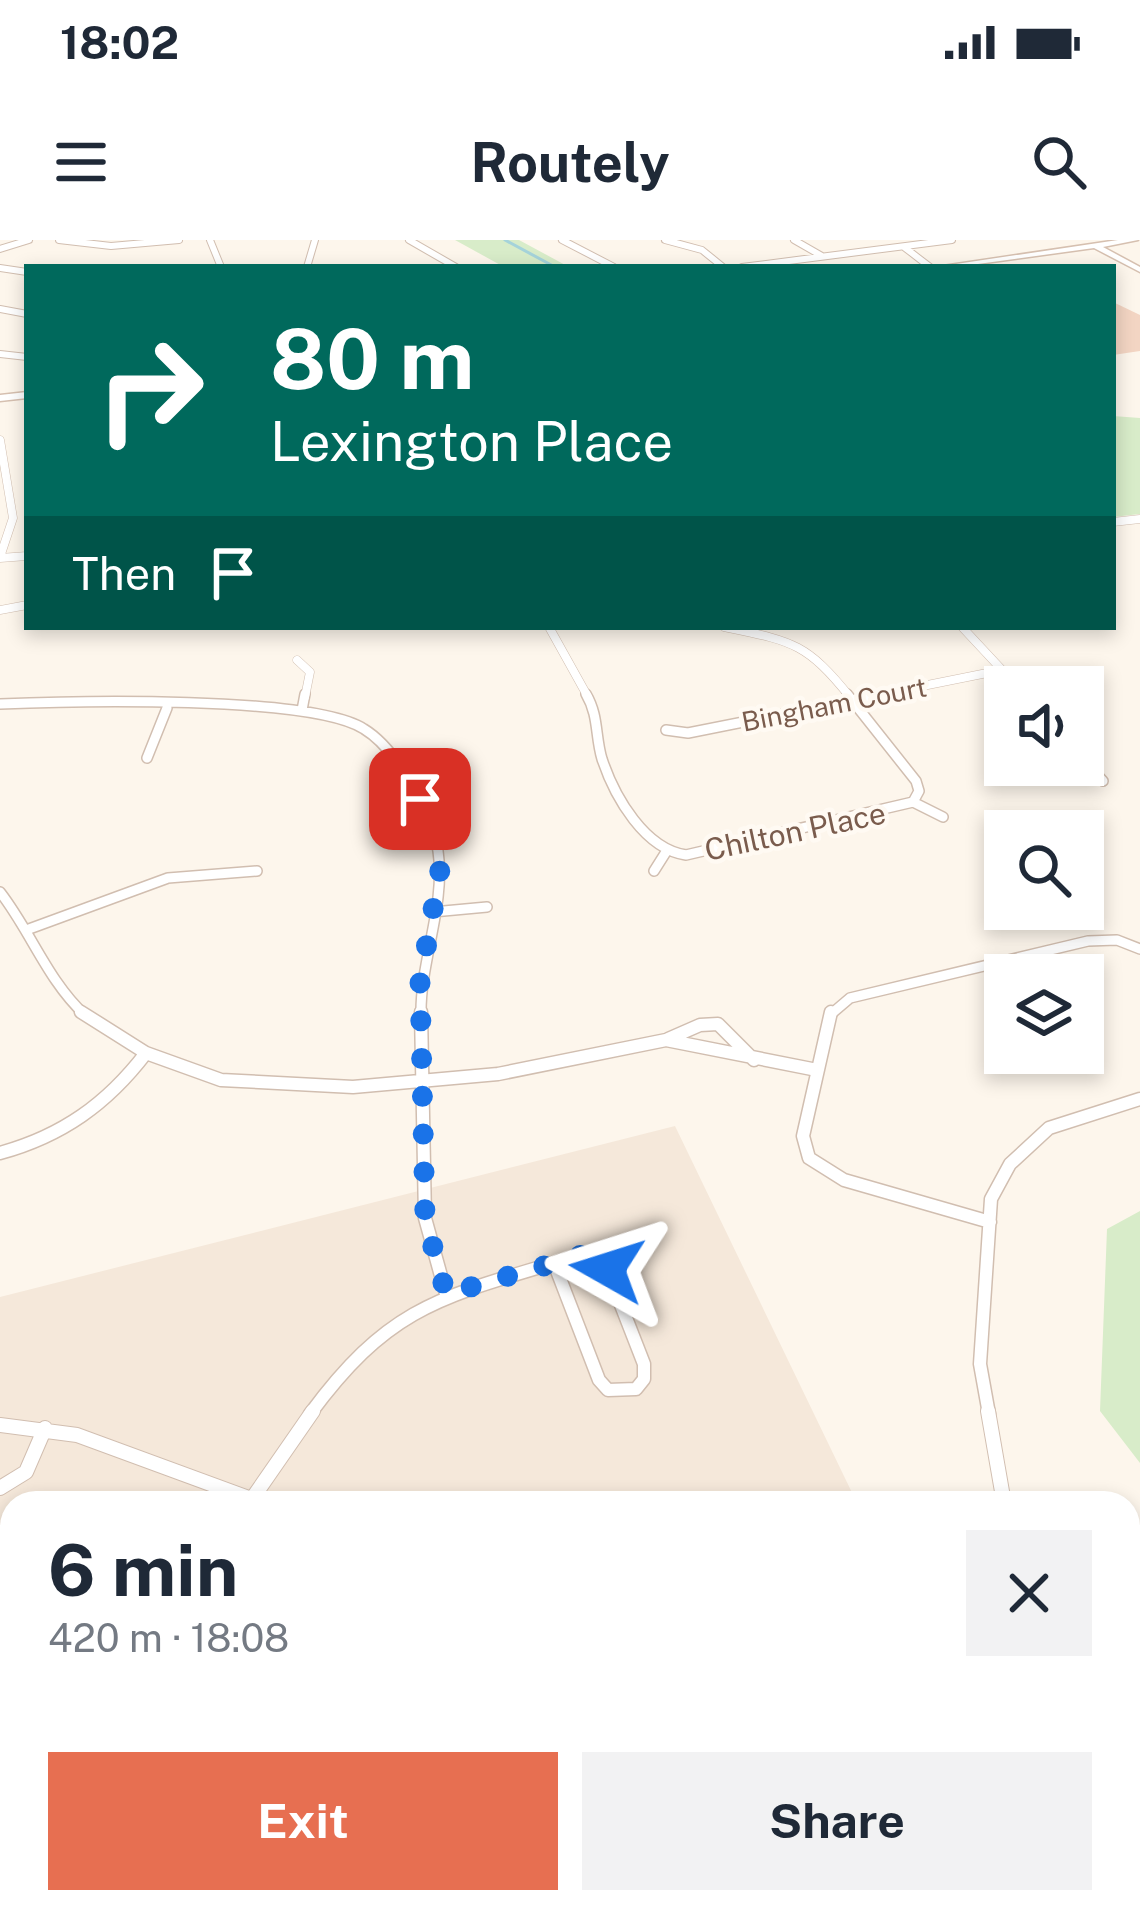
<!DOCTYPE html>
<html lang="en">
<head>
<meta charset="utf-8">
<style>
	:root { --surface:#fff; --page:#f2f2f3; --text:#1f2937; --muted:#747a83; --accent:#e76f51 }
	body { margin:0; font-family:"Public Sans",sans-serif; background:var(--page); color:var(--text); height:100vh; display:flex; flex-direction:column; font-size:45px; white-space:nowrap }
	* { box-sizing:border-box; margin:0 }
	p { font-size:39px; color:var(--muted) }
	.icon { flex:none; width:66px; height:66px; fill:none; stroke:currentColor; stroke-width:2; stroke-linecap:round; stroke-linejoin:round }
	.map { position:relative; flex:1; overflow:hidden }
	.details { position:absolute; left:0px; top:1251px; width:1140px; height:423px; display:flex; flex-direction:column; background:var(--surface); border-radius:36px 36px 0 0; box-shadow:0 6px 18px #0003 }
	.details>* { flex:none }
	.banner { position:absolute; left:24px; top:24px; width:1092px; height:366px; border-radius:0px; box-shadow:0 6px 18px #0003; background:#00695c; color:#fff; overflow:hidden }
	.controls { position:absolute; left:984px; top:426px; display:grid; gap:24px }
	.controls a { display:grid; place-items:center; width:120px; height:120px; border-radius:0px; background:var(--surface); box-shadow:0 6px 18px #0003; font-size:60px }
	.pin { position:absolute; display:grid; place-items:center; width:102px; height:102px; color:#fff; margin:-51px; border-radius:24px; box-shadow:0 6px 18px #0006 }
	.me { position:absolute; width:132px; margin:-66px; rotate:276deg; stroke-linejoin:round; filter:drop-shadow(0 0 9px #0008) }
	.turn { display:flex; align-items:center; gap:42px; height:252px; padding:0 48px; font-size:54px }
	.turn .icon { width:156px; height:156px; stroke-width:2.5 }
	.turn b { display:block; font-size:84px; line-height:102px }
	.then { display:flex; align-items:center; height:114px; padding:0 48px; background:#0003; gap:24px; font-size:45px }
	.round { display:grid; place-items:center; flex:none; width:126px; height:126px; border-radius:0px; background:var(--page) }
	.overview { display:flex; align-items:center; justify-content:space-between; height:204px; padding:0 48px }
	h1 { font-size:72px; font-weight:700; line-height:90px }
	.primary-button { display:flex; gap:24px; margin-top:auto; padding:24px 48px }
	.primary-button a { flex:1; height:138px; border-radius:0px; background:var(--accent); color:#fff; font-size:48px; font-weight:700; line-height:138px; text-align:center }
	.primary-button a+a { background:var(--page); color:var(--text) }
	.status { display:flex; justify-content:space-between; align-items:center; height:84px; padding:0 60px; background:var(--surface); direction:ltr }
	.status svg { height:33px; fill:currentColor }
	header { display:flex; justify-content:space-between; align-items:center; height:156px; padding:0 48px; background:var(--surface); font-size:54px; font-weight:700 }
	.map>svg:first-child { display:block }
	.residential { fill:#f5e8da }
	.green { fill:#d8ecc9 }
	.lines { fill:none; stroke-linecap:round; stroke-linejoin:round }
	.stream { stroke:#a5d3da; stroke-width:3 }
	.building { fill:#f3d5c3 }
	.street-far4-casing { stroke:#d1beb0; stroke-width:8 }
	.street-far3-casing { stroke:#d1beb0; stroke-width:9 }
	.street-far2-casing { stroke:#d1beb0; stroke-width:12 }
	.street-far1-casing { stroke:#d1beb0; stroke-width:15 }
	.street-casing { stroke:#d1beb0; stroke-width:16 }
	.secondary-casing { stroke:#d6c0b0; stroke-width:3 }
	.street-far4 { stroke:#fff; stroke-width:6 }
	.street-far3 { stroke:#fff; stroke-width:8 }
	.street-far2 { stroke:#fff; stroke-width:9 }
	.street-far1 { stroke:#fff; stroke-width:12 }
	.street { stroke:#fff; stroke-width:14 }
	.secondary { fill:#fff; fill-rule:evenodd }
	.route { stroke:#1a73e8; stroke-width:21; stroke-dasharray:0 37.8 }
	.labels { text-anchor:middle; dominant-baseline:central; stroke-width:9; stroke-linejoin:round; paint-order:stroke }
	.far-street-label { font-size:27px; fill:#7a5c4d; stroke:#fffaf3 }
	.street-label { font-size:30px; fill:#7a5c4d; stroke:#fffaf3 }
</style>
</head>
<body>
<div class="status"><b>18:02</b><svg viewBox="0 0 49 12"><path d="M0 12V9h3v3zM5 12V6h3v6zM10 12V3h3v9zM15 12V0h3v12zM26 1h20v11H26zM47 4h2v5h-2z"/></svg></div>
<header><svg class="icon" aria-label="menu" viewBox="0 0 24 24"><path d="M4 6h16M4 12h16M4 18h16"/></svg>Routely<svg class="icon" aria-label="search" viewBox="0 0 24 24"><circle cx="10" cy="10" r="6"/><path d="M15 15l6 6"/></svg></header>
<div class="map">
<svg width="1140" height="1673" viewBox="0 0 1140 1673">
	<rect width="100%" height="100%" fill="#fdf6ec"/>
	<!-- residential -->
	<path class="residential" d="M675,886L857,1263H12V1662H965L959,1673H0V1057Z"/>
	<!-- green -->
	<path class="green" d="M455,0H519L569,27H504Z
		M1113,176L1140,178V274L1113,277Z
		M1140,971V1223L1100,1171L1107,989Z
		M1140,1480V1673H959L965,1662H1128V1485Z"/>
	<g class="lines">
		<!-- stream -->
		<path class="stream" d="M505,0L555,27"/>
	</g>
	<!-- building -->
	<path class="building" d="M1113,62L1140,75V111L1113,115Z"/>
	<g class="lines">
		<!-- street-far4 casing -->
		<g class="street-far4-casing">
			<path id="street-far4" d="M59,0L111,6L179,0
				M210,0L221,27
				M409,0L456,27
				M562,0L614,27
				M665,0L702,10L723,27
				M794,0L822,16
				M904,7L930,27
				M0,9L29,0
				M307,27L315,0
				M742,27L952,0
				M0,28L27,32
				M0,69L27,74
				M0,114L27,117"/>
		</g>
		<!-- street-far3 casing -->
		<g class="street-far3-casing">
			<path id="street-far3" d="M1113,282L1140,279
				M0,317L13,278L0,200
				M0,318L27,316
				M0,370L27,365
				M549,387L588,457
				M724,387C791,401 806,402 850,457
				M962,387L1018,447
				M297,420L310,432L305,457
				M868,457L1002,430"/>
		</g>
		<!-- street-far2 casing -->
		<g class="street-far2-casing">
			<path id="street-far2" d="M586,454C599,476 595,496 602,519C615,558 645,609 686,615L913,562
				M847,454L916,541L919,551L913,562
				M0,464C71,461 311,455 364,489C397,509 432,573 438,611C446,665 420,721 421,775
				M302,470L305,454
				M666,490L688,493L883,454
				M147,518L167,468
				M1083,519L1103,541
				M913,562L943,577
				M654,631L666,612
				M0,652C31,692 48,741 85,775
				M433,672L487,667
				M29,689L168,638L257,631
				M830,775L850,758L1088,701L1117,700L1140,709"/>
		</g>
		<!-- street-far1 casing -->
		<g class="street-far1-casing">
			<path id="street-far1" d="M81,772L146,813L221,840L353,847L498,834L666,800L817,830
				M421,772L425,978L446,1054
				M831,772L803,896L809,918L844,940L990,982
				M668,799L700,785L718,784L754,820
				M0,913C62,896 107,864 146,813
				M582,1015L597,1018L607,1029L644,1124V1139L636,1149L608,1150L599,1140L554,1023Z
				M310,1174C387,1070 436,1058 554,1023
				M989,1174L980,1124L991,959L1010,924L1049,888L1140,859"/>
		</g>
		<!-- street casing -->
		<g class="street-casing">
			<path id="street" d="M988,1171L1004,1263
				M0,1185L77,1195L254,1260
				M0,1248L26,1232L45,1188
				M252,1259L313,1171
				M370,1673L374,1662"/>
		</g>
		<!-- secondary casing -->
		<g class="secondary-casing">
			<path id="secondary" d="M1118,0H1138L1103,7L1140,27V32L1094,8L956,27H936Z
				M27,152V158L0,161V155Z"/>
		</g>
		<!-- street-far4 -->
		<use href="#street-far4" class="street-far4"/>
		<!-- street-far3 -->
		<use href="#street-far3" class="street-far3"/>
		<!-- street-far2 -->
		<use href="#street-far2" class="street-far2"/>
		<!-- street-far1 -->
		<use href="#street-far1" class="street-far1"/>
		<!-- street -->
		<use href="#street" class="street"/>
		<!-- secondary -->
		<use href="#secondary" class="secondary"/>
	</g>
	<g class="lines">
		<!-- route -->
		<path class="route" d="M420,559L438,608L440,630L420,742L425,978L446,1054L582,1015L597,1018L607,1029"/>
	</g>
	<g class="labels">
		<!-- far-street labels -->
		<g class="far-street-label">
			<text transform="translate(834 464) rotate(-11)">Bingham Court</text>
		</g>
		<!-- street labels -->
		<g class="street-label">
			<text transform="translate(795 591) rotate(-12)">Chilton Place</text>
		</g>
	</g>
</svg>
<div class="controls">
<a><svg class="icon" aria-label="sound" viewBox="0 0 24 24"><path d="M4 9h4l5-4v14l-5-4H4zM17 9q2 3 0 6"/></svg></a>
<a><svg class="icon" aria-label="search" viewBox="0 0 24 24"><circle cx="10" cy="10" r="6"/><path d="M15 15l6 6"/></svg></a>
<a><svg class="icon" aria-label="layers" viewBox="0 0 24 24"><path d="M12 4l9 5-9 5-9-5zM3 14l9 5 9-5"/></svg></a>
</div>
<div class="pin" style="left:420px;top:559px;background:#d93025"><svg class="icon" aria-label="arrive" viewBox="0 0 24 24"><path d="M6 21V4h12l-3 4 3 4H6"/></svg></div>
<svg class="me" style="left:607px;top:1029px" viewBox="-20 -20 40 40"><path d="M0-17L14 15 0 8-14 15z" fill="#1a73e8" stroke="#fff" stroke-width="4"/></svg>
<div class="banner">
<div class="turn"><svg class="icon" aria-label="right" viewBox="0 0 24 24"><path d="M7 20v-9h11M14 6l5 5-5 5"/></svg><div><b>80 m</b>Lexington Place</div></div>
<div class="then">Then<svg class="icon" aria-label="arrive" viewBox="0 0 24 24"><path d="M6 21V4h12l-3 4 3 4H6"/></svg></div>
</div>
<section class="details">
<div class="overview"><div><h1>6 min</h1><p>420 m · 18:08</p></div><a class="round"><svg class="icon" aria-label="close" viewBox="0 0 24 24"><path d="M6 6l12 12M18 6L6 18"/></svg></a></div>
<div class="primary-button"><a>Exit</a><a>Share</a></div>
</section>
</div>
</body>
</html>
